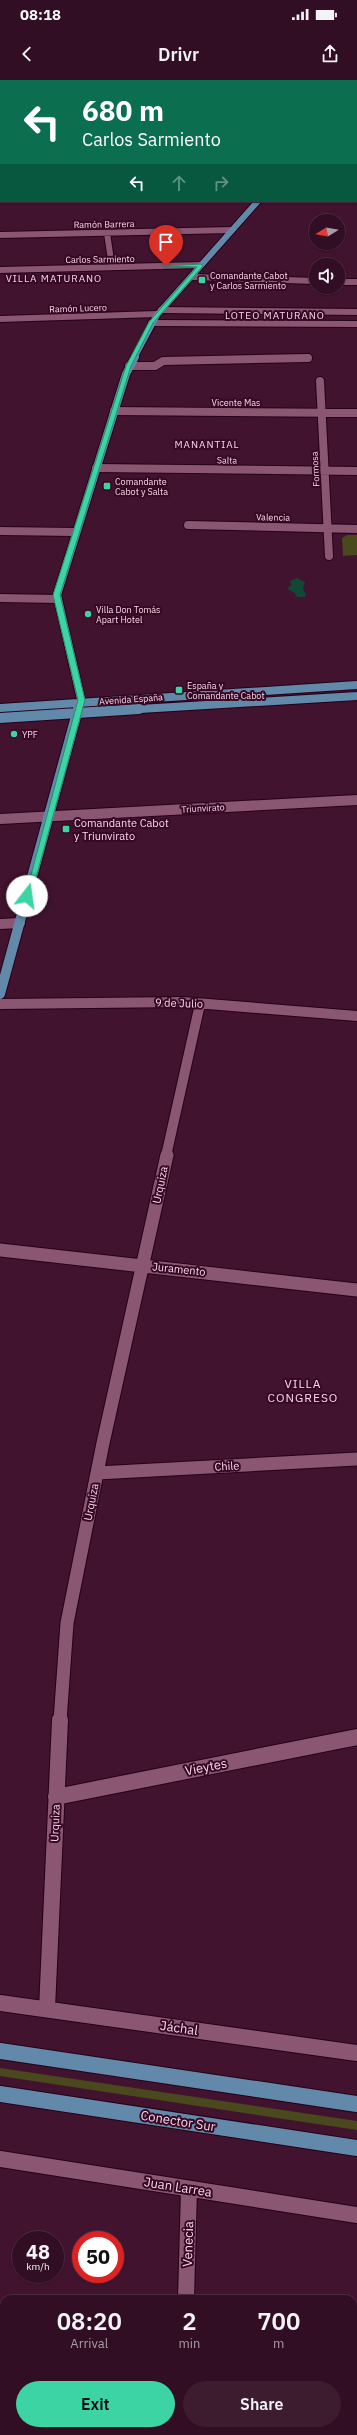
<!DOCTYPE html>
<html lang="en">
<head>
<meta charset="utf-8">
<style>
	:root { --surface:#310e23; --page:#3d1c30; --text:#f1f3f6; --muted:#a89ca6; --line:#4c2e41; --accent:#3dd4a3 }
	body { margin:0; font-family:"IBM Plex Sans",sans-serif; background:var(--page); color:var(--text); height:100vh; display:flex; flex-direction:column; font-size:15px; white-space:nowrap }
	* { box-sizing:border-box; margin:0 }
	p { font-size:13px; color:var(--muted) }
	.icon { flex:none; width:22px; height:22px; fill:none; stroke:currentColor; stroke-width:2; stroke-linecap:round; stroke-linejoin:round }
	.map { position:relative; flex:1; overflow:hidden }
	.panel { position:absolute; left:0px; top:2215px; width:357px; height:140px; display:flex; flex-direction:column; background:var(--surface); border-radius:12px 12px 0 0; box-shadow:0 1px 3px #0004,0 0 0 1px var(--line) }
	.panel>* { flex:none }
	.banner { position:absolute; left:0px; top:0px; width:357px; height:122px; box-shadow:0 1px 3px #0004,0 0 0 1px var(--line); background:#0b6e4f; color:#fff; overflow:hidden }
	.needle { width:26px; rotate:259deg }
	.fabs { position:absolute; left:309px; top:134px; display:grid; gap:8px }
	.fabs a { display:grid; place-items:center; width:36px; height:36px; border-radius:50%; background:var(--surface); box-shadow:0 1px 3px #0004,0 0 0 1px var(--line); font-size:20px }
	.speed { position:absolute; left:12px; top:2151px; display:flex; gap:8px; font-size:20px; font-weight:700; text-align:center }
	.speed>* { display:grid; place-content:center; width:52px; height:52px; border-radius:50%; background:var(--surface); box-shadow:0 1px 3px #0004,0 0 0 1px var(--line); line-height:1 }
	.speed small { font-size:10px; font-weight:400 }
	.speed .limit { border:6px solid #d22; background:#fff; color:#111 }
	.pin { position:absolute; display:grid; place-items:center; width:34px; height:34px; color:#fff; margin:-41px -17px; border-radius:50% 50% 50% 0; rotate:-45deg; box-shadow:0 0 4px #0007 }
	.pin .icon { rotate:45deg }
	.me { position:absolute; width:44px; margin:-22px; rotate:15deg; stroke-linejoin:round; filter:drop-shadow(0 0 3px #0008) }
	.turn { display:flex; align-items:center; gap:14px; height:84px; padding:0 16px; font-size:18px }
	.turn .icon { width:52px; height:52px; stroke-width:2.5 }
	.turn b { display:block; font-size:28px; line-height:34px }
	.lanes { display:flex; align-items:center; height:38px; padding:0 16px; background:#0003; justify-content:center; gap:20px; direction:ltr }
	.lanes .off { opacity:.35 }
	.eta { display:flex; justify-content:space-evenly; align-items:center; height:68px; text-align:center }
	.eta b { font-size:24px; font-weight:600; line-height:28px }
	.cta { display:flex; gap:8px; margin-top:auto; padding:8px 16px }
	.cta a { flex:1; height:46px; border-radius:24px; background:var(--accent); color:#111; font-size:16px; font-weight:600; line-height:46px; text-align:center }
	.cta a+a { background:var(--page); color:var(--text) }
	.status { display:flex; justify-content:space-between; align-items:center; height:28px; padding:0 20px; background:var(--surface); direction:ltr }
	.status svg { height:11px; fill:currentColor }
	header { display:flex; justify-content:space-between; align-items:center; height:52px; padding:0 16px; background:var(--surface); font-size:18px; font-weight:600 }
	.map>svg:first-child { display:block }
	.green { fill:#4a481d }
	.water { fill:#114735 }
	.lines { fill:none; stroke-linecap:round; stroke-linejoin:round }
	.minor-far4-casing { stroke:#250017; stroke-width:8 }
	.minor-far3-casing { stroke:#250017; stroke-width:10 }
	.minor-far2-casing { stroke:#250017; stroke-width:12 }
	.minor-far1-casing { stroke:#250017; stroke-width:15 }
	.minor-casing { stroke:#250017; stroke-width:18 }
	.major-far3-casing { stroke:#250017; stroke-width:8 }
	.major-far2-casing { stroke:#250017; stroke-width:10 }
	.major-far1-casing { stroke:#250017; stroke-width:12 }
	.major-casing { stroke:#250017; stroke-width:18 }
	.minor-far4 { stroke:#8a5672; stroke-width:6 }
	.minor-far3 { stroke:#8a5672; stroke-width:8 }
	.minor-far2 { stroke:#8a5672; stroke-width:10 }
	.minor-far1 { stroke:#8a5672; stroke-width:13 }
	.minor { stroke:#8a5672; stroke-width:16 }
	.major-far3 { stroke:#6289aa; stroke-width:6 }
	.major-far2 { stroke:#6289aa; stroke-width:8 }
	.major-far1 { stroke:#6289aa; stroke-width:10 }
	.major { stroke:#6289aa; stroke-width:16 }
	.route { fill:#3dd4a3; stroke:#288a6a }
	.poi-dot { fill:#3dd4a3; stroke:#360825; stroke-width:1.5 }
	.labels { text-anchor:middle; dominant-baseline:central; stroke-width:4; stroke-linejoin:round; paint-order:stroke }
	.far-street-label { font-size:9px; fill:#f7d8e7; stroke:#360825 }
	.far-poi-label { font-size:9px; fill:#f7d8e7; stroke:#360825; text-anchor:start }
	.far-neighbourhood-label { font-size:10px; letter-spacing:1px; fill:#f7d8e7; stroke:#360825 }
	.poi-label { font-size:11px; fill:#f7d8e7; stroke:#360825; text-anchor:start }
	.street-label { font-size:11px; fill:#f7d8e7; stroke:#360825 }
	.neighbourhood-label { font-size:12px; letter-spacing:1px; fill:#f7d8e7; stroke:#360825 }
	.near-street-label { font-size:13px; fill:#f7d8e7; stroke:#360825 }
</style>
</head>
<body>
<div class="status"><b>08:18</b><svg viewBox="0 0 49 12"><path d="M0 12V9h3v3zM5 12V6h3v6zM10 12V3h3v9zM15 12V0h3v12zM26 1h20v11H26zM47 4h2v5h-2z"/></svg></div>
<header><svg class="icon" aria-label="back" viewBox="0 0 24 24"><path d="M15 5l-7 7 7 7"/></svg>Drivr<svg class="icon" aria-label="share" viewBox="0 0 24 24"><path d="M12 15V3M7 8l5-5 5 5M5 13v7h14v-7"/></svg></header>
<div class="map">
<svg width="357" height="2355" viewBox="0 0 357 2355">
	<rect width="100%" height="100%" fill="#41132f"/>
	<!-- green -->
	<path class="green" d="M347,455H357V475L343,476L342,458Z
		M0,1988L357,2041V2050L0,1996Z"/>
	<!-- water -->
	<path class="water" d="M297,498L305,502L303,509L306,515L305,517H297L295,513L287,509L291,505L290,501Z"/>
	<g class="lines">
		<!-- minor-far4 casing -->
		<g class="minor-far4-casing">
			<path id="minor-far4" d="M107,153L112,187
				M0,155L232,150
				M0,190L201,185
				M191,197L316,201
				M338,202H357
				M161,230L357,232
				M0,239L157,234
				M151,243L357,244
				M287,278H308"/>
		</g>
		<!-- minor-far3 casing -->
		<g class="minor-far3-casing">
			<path id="minor-far3" d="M129,286H155L163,281L308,278
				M320,301L329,476
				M114,331L357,333
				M96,388L357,391
				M188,445L357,449
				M0,451L76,452
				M0,518L58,519"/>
		</g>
		<!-- minor-far2 casing -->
		<g class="minor-far2-casing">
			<path id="minor-far2" d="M0,739L357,720
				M0,844L20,843
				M0,924L183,922L357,936
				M166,1076L200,924"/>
		</g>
		<!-- minor-far1 casing -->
		<g class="minor-far1-casing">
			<path id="minor-far1" d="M0,1170L357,1210
				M97,1393L357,1379
				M60,1641L67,1543L103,1363L167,1075"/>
		</g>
		<!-- minor casing -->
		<g class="minor-casing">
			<path id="minor" d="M56,1717L357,1657
				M0,1923L357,1973
				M47,1929L60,1640
				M0,2079L357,2135
				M186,2219L189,2109
				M182,2351V2355"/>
		</g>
		<!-- major-far3 casing -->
		<g class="major-far3-casing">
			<path id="major-far3" d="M134,278L157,235L258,121"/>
		</g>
		<!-- major-far2 casing -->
		<g class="major-far2-casing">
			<path id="major-far2" d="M0,628L357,605
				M78,630L81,619L57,515L126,294L135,277
				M123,630L357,616"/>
		</g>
		<!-- major-far1 casing -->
		<g class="major-far1-casing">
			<path id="major-far1" d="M0,638L139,629
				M0,914L78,629"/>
		</g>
		<!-- major casing -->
		<g class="major-casing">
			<path id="major" d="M0,1971L357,2024
				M0,2014L357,2068"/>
		</g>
		<!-- minor-far4 -->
		<use href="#minor-far4" class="minor-far4"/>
		<!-- minor-far3 -->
		<use href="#minor-far3" class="minor-far3"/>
		<!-- minor-far2 -->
		<use href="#minor-far2" class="minor-far2"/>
		<!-- minor-far1 -->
		<use href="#minor-far1" class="minor-far1"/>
		<!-- minor -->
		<use href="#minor" class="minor"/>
		<!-- major-far3 -->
		<use href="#major-far3" class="major-far3"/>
		<!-- major-far2 -->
		<use href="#major-far2" class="major-far2"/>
		<!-- major-far1 -->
		<use href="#major-far1" class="major-far1"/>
		<!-- major -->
		<use href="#major" class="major"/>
	</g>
	<!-- route -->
	<path class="route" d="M201,184L203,186L153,243L131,286L60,515L85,620L31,816L25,817L78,620L53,515L126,286L149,242L197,187L163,186Z"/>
	<!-- markers -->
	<g class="poi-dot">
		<rect x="198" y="196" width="8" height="8" rx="2"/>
		<rect x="103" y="402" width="8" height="8" rx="2"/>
		<circle cx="88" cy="534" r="4"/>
		<rect x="175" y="606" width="8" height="8" rx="2"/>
		<circle cx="14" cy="654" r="4"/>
		<rect x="62" y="745" width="8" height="8" rx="2"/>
	</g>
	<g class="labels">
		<!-- far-street labels -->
		<g class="far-street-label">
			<text transform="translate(104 144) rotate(-1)">Ramón Barrera</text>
			<text transform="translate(100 179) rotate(-1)">Carlos Sarmiento</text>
			<text transform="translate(78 228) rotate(-2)">Ramón Lucero</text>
			<text x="236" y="322">Vicente Mas</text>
			<text transform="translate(227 380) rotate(1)">Salta</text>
			<text transform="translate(315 389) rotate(-93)">Formosa</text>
			<text transform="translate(273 437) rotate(1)">Valencia</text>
			<text transform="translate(131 619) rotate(-4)">Avenida España</text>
			<text transform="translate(203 728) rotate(-3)">Triunvirato</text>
		</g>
		<!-- far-poi labels -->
		<g class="far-poi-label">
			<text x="210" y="195">Comandante Cabot<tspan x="210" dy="10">y Carlos Sarmiento</tspan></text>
			<text x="115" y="401">Comandante<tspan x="115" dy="10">Cabot y Salta</tspan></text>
			<text x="96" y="529">Villa Don Tomás<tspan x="96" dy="10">Apart Hotel</tspan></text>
			<text x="187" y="605">España y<tspan x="187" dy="10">Comandante Cabot</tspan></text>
			<text x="22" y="654">YPF</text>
		</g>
		<!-- far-neighbourhood labels -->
		<g class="far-neighbourhood-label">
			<text x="54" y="198">VILLA MATURANO</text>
			<text x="275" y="235">LOTEO MATURANO</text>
			<text x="207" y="364">MANANTIAL</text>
		</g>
		<!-- poi labels -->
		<g class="poi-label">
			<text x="74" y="743">Comandante Cabot<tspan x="74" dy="13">y Triunvirato</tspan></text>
		</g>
		<!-- street labels -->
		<g class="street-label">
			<text transform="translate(179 923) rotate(2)">9 de Julio</text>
			<text transform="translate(160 1105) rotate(-78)">Urquiza</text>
			<text transform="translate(179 1189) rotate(6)">Juramento</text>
			<text transform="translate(227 1386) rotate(-3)">Chile</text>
			<text transform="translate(91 1422) rotate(-79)">Urquiza</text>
			<text transform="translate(55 1743) rotate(-88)">Urquiza</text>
		</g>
		<!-- neighbourhood labels -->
		<g class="neighbourhood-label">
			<text x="303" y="1303">VILLA<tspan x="303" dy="14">CONGRESO</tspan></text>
		</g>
		<!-- near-street labels -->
		<g class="near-street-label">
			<text transform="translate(206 1687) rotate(-11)">Vieytes</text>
			<text transform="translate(179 1948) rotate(8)">Jáchal</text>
			<text transform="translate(178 2041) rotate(9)">Conector Sur</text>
			<text transform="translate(178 2107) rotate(9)">Juan Larrea</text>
			<text transform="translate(188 2164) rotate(-88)">Venecia</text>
		</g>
	</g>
</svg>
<div class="fabs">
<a><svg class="needle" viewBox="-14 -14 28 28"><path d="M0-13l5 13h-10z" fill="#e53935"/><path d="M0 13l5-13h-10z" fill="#a89ca6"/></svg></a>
<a><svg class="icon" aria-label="sound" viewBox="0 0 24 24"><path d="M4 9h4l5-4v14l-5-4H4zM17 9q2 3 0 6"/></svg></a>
</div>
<div class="speed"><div>48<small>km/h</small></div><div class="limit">50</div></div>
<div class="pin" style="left:166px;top:186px;background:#d93025"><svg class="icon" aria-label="arrive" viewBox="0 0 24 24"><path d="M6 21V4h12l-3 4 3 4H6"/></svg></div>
<svg class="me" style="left:27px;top:816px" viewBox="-20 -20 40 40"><circle r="19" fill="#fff"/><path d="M0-13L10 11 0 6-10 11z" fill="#3dd4a3"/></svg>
<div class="banner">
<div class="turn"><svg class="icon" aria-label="left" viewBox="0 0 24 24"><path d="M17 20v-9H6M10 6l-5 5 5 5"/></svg><div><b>680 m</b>Carlos Sarmiento</div></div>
<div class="lanes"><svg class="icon" aria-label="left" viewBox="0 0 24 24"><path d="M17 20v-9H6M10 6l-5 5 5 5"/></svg><svg class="icon off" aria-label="ahead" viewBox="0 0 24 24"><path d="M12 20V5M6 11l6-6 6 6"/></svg><svg class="icon off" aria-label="right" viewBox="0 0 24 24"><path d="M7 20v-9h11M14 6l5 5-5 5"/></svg></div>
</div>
<section class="panel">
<div class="eta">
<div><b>08:20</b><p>Arrival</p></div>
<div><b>2</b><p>min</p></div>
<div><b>700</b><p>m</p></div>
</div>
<div class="cta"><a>Exit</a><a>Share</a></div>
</section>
</div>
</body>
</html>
